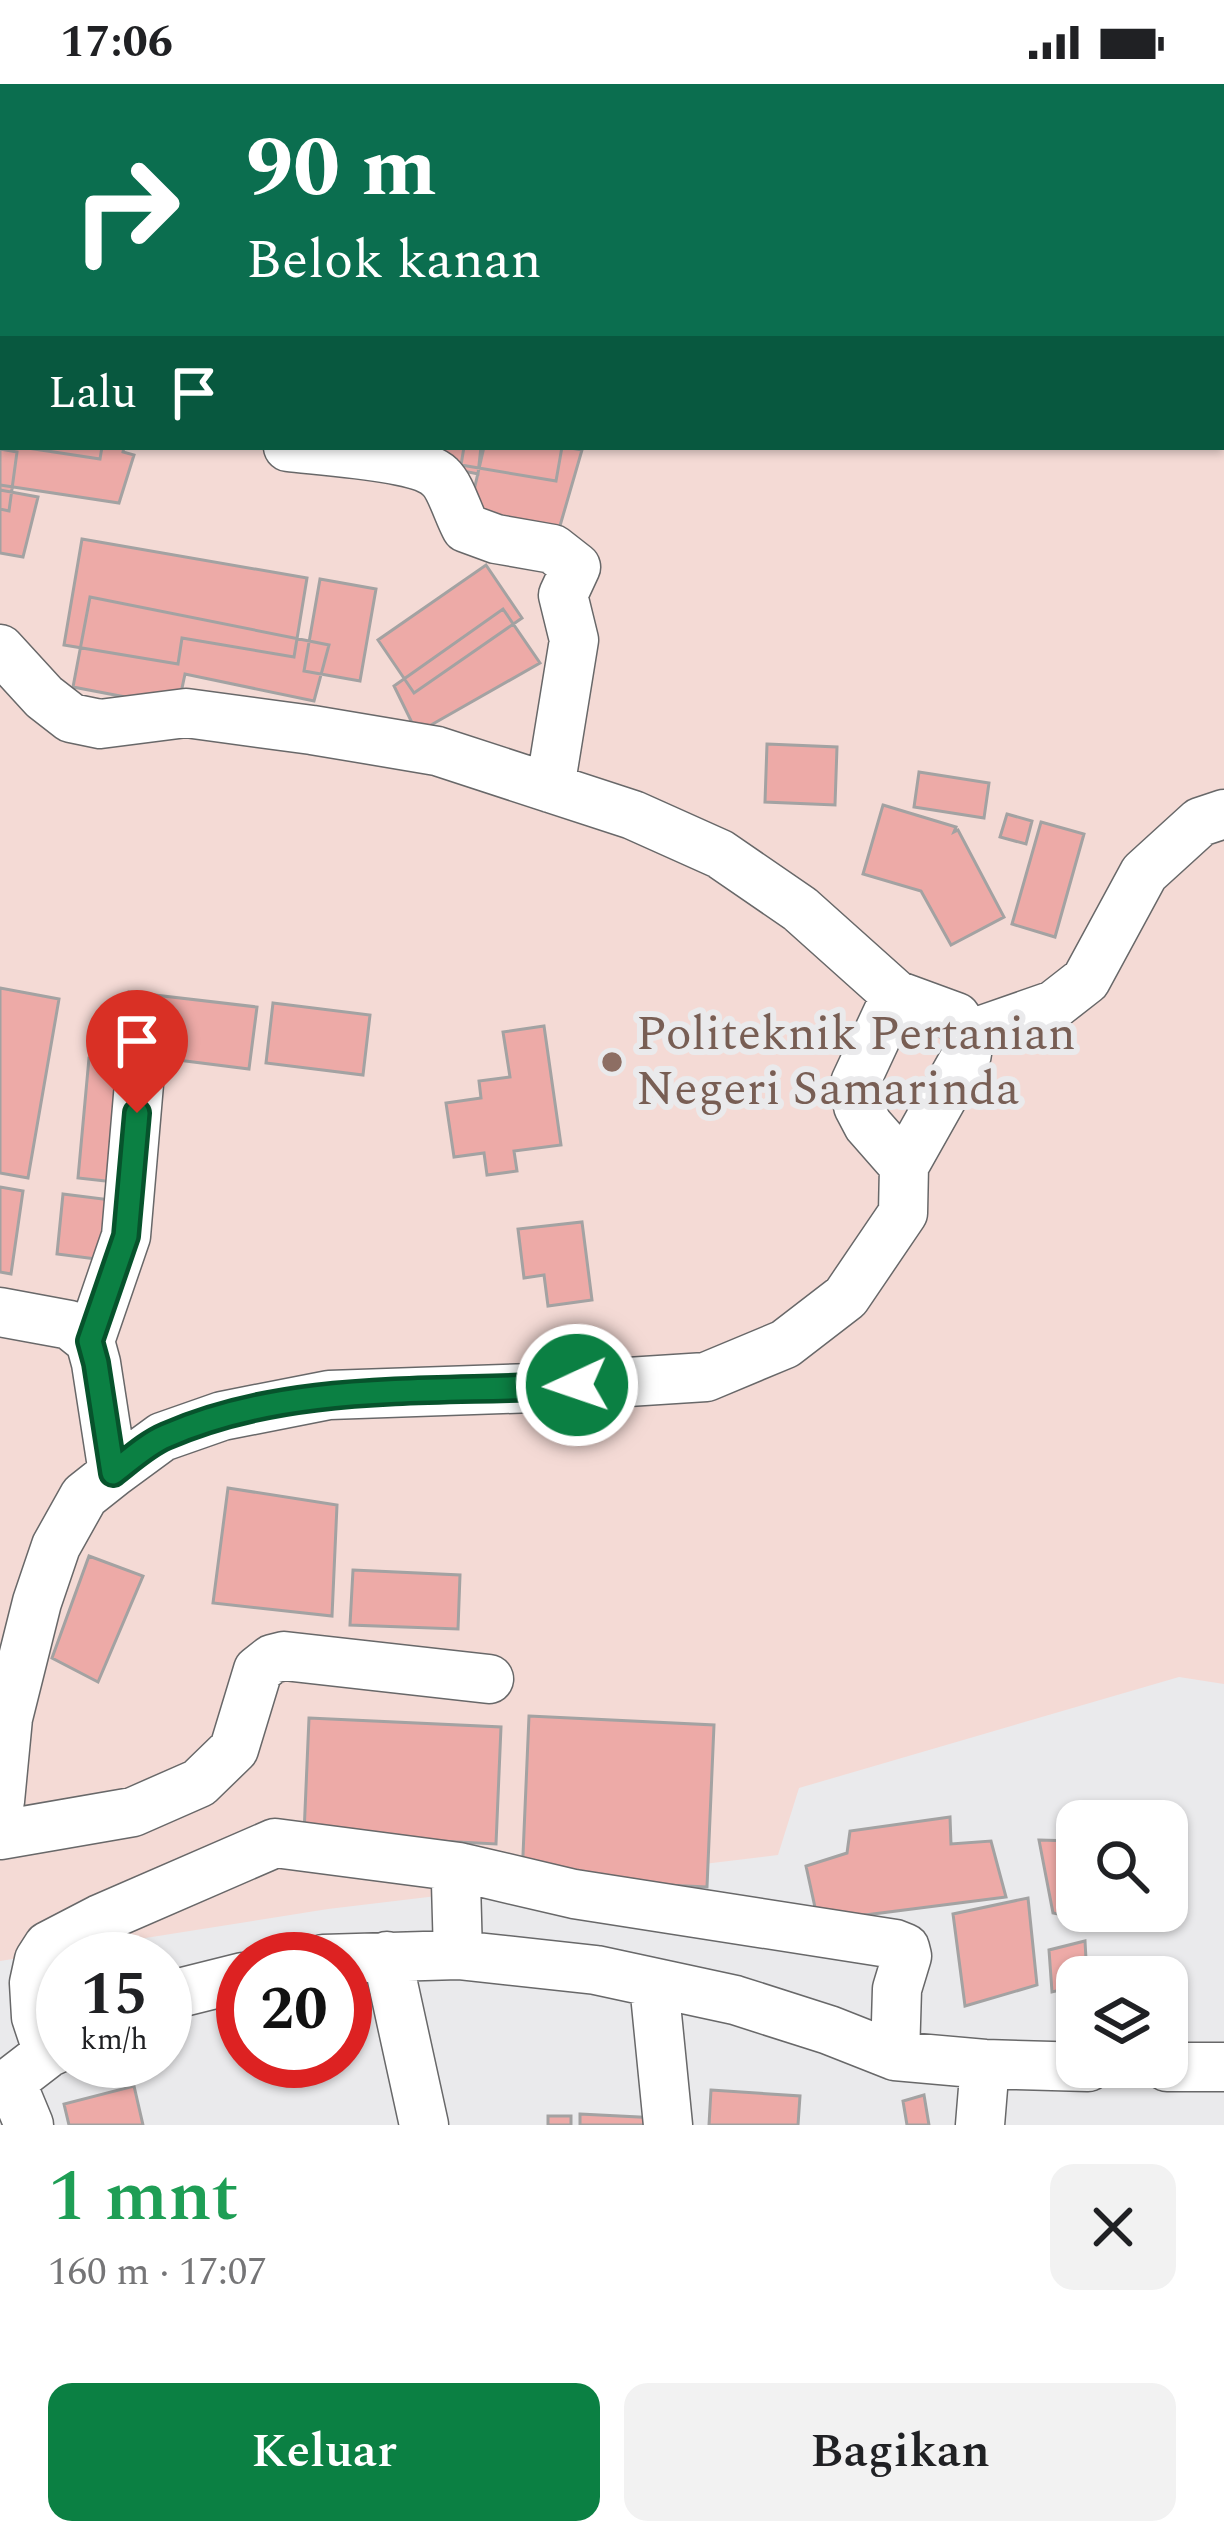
<!DOCTYPE html>
<html lang="id">
<head>
<meta charset="utf-8">
<style>
	:root { --surface:#fff; --page:#f2f2f2; --text:#202124; --muted:#757577; --accent:#0b8043 }
	body { margin:0; font-family:Spectral,serif; background:var(--page); color:var(--text); height:100vh; display:flex; flex-direction:column; font-size:45px; white-space:nowrap }
	* { box-sizing:border-box; margin:0 }
	p { font-size:39px; color:var(--muted) }
	.icon { flex:none; width:66px; height:66px; fill:none; stroke:currentColor; stroke-width:2; stroke-linecap:round; stroke-linejoin:round }
	.map { position:relative; height:2041px; overflow:hidden }
	.sheet { display:flex; flex-direction:column; background:var(--surface); flex:1 }
	.sheet>* { flex:none }
	.banner { position:absolute; left:0px; top:0px; width:1224px; height:366px; box-shadow:0 3px 9px #0004; background:#0b6e4f; color:#fff; overflow:hidden }
	.fabs { position:absolute; left:1056px; top:1716px; display:grid; gap:24px }
	.fabs a { display:grid; place-items:center; width:132px; height:132px; border-radius:24px; background:var(--surface); box-shadow:0 3px 9px #0004; font-size:60px }
	.speed { position:absolute; left:36px; top:1848px; display:flex; gap:24px; font-size:60px; font-weight:700; text-align:center }
	.speed>* { display:grid; place-content:center; width:156px; height:156px; border-radius:50%; background:var(--surface); box-shadow:0 3px 9px #0004; line-height:1 }
	.speed small { font-size:30px; font-weight:400 }
	.speed .limit { border:18px solid #d22; background:#fff; color:#111 }
	.pin { position:absolute; display:grid; place-items:center; width:102px; height:102px; color:#fff; margin:-123px -51px; border-radius:50% 50% 50% 0; rotate:-45deg; box-shadow:0 0 12px #0007 }
	.pin .icon { rotate:45deg }
	.me { position:absolute; width:132px; margin:-66px; rotate:267deg; stroke-linejoin:round; filter:drop-shadow(0 0 9px #0008) }
	.turn { display:flex; align-items:center; gap:42px; height:252px; padding:0 48px; font-size:54px }
	.turn .icon { width:156px; height:156px; stroke-width:2.5 }
	.turn b { display:block; font-size:84px; line-height:102px }
	.then { display:flex; align-items:center; height:114px; padding:0 48px; background:#0003; gap:24px; font-size:45px }
	.round { display:grid; place-items:center; flex:none; width:126px; height:126px; border-radius:24px; background:var(--page) }
	.head { display:flex; align-items:center; justify-content:space-between; height:204px; padding:0 48px }
	h1 { font-size:72px; font-weight:600; line-height:90px; color:#1e9e55 }
	.cta { display:flex; gap:24px; margin-top:auto; padding:24px 48px }
	.cta a { flex:1; height:138px; border-radius:24px; background:var(--accent); color:#fff; font-size:48px; font-weight:600; line-height:138px; text-align:center }
	.cta a+a { background:var(--page); color:var(--text) }
	.status { display:flex; justify-content:space-between; align-items:center; height:84px; padding:0 60px; background:var(--surface); direction:ltr }
	.status svg { height:33px; fill:currentColor }
	.map>svg:first-child { display:block }
	.education { fill:#f4dad5 }
	.building { fill:#edaaa7; stroke:#a3a2a2; stroke-width:3 }
	.lines { fill:none; stroke-linecap:round; stroke-linejoin:round }
	.minor-casing { stroke:#686869; stroke-width:51 }
	.minor { stroke:#fff; stroke-width:48 }
	.route-casing { stroke:#07532c; stroke-width:30 }
	.route { stroke:#0b8043; stroke-width:21 }
	.education-dot { fill:#8d6e63; stroke:#eaeaec; stroke-width:4.5 }
	.labels { text-anchor:middle; dominant-baseline:central; stroke-width:12; stroke-linejoin:round; paint-order:stroke }
	.education-label { font-size:48px; fill:#785e54; stroke:#eaeaec; text-anchor:start }
</style>
</head>
<body>
<div class="status"><b>17:06</b><svg viewBox="0 0 49 12"><path d="M0 12V9h3v3zM5 12V6h3v6zM10 12V3h3v9zM15 12V0h3v12zM26 1h20v11H26zM47 4h2v5h-2z"/></svg></div>
<div class="map">
<svg width="1224" height="2041" viewBox="0 0 1224 2041">
	<rect width="100%" height="100%" fill="#eaeaec"/>
	<!-- education -->
	<path class="education" d="M0,0H979L989,3H3V363H1221V72H1224V1600L1179,1593L799,1704L778,1771L328,1825L0,1877Z"/>
	<!-- building -->
	<path class="building" d="M0,0H64L57,3H3V28L0,29Z
		M0,285L3,286V360H0Z
		M0,329L3,330V363H124L123,368L134,371L119,419L0,401Z
		M21,363H102L100,375Z
		M346,363H481L478,390Z
		M464,363H562L556,397L461,381Z
		M484,363H565L582,366L555,459L469,428Z
		M0,365L17,368L9,427L0,425Z
		M0,406L38,413L23,473L0,469Z
		M82,455L307,494L294,573L182,554L178,580L64,561Z
		M486,481L522,534L414,609L378,556Z
		M320,495L376,505L360,597L304,587Z
		M90,513L329,561L314,617L185,590L178,623L73,603Z
		M503,525L540,579L417,649L394,602Z
		M767,660L837,663L835,721L765,718Z
		M919,688L989,699L984,734L914,723Z
		M883,721L956,743L954,748L958,746L1004,833L951,861L921,807L863,790Z
		M1007,730L1032,737L1026,760L1000,753Z
		M1041,738L1084,750L1055,853L1012,840Z
		M0,904L59,915L28,1094L0,1089Z
		M129,908L257,923L249,985L122,969Z
		M273,919L370,931L363,991L266,979Z
		M544,942L561,1061L514,1067L517,1087L487,1091L484,1069L454,1073L446,1019L481,1014L479,997L510,993L503,948Z
		M89,974L135,978L124,1099L78,1094Z
		M0,1103L23,1107L11,1190L0,1188Z
		M63,1110L119,1117L112,1177L57,1170Z
		M582,1138L592,1216L548,1222L544,1191L524,1194L518,1145Z
		M228,1404L337,1421L332,1532L213,1519Z
		M89,1472L143,1492L98,1598L52,1574Z
		M353,1486L460,1491L458,1545L350,1541Z
		M529,1632L714,1641L707,1803L522,1794Z
		M309,1634L501,1643L496,1760L304,1750Z
		M950,1733L951,1760L991,1757L1006,1813L818,1837L806,1782L847,1769L850,1747Z
		M1039,1756L1074,1757L1077,1774V1827H1087L1088,1836L1053,1829Z
		M1028,1814L1037,1901L965,1922L953,1830Z
		M1085,1857L1087,1893H1077V1902L1052,1908L1049,1866Z
		M134,2002L143,2041H69L64,2020Z
		M711,2006L800,2012L798,2041H709Z
		M924,2011L929,2041H907L903,2017Z
		M580,2030L658,2034V2041H580Z
		M548,2032H571V2041H548Z"/>
	<g class="lines">
		<!-- minor casing -->
		<g class="minor-casing">
			<path id="minor" d="M129,3L131,0
				M0,155L3,153
				M288,363C321,367 419,372 440,393C451,403 458,430 466,444L496,455L553,465L576,483L563,511L574,556L550,704
				M0,565L44,613L71,634L100,640L186,629L312,646L437,667L633,731L720,770L800,825L896,911L956,933L968,951
				M896,911L855,999L858,1022L868,1041L904,1082
				M0,1228L70,1241L90,1257L96,1279L113,1389L162,1353L222,1332L329,1311L534,1304L706,1293L785,1260L846,1213L903,1129L904,1082L967,970L968,951L1054,921L1086,896L1144,789L1200,738L1224,730
				M90,1257L126,1152L140,988
				M0,1717L8,1634L37,1518L56,1462L84,1412L113,1389
				M0,1751L133,1728L199,1699L234,1665L258,1586L272,1575L284,1572L489,1595
				M458,1871L456,1799L459,1783L574,1810L895,1860L905,1864L907,1872L897,1905L895,1972
				M387,1872L424,2041
				M323,1875L458,1871L596,1886L735,1916L829,1946L895,1972L985,1980L1088,1983
				M654,1900L668,2041
				M165,1916L183,1908L243,1893
				M48,1969L36,1933L34,1899L39,1876L48,1862L100,1835L275,1759L459,1783
				M1167,1983H1224
				M12,2000L29,2041
				M0,2006L48,1969L63,1962
				M980,2041L985,1980"/>
		</g>
		<!-- minor -->
		<use href="#minor" class="minor"/>
	</g>
	<g class="lines">
		<!-- route casing -->
		<g class="route-casing">
			<path id="route" d="M137,1029L126,1152L90,1257L96,1279L113,1389C130,1376 147,1360 166,1352C293,1296 441,1310 577,1301"/>
		</g>
		<!-- route -->
		<use href="#route" class="route"/>
	</g>
	<!-- markers -->
	<circle class="education-dot" cx="612" cy="978" r="12"/>
	<g class="labels">
		<!-- education labels -->
		<g class="education-label">
			<text x="636" y="950">Politeknik Pertanian<tspan x="636" dy="55">Negeri Samarinda</tspan></text>
		</g>
	</g>
</svg>
<div class="fabs">
<a><svg class="icon" aria-label="search" viewBox="0 0 24 24"><circle cx="10" cy="10" r="6"/><path d="M15 15l6 6"/></svg></a>
<a><svg class="icon" aria-label="layers" viewBox="0 0 24 24"><path d="M12 4l9 5-9 5-9-5zM3 14l9 5 9-5"/></svg></a>
</div>
<div class="speed"><div>15<small>km/h</small></div><div class="limit">20</div></div>
<div class="pin" style="left:137px;top:1029px;background:#d93025"><svg class="icon" aria-label="arrive" viewBox="0 0 24 24"><path d="M6 21V4h12l-3 4 3 4H6"/></svg></div>
<svg class="me" style="left:577px;top:1301px" viewBox="-20 -20 40 40"><circle r="17" fill="#0b8043" stroke="#fff" stroke-width="3"/><path d="M0-11L8 9 0 5-8 9z" fill="#fff"/></svg>
<div class="banner">
<div class="turn"><svg class="icon" aria-label="right" viewBox="0 0 24 24"><path d="M7 20v-9h11M14 6l5 5-5 5"/></svg><div><b>90 m</b>Belok kanan</div></div>
<div class="then">Lalu<svg class="icon" aria-label="arrive" viewBox="0 0 24 24"><path d="M6 21V4h12l-3 4 3 4H6"/></svg></div>
</div>
</div>
<section class="sheet">
<div class="head"><div><h1>1 mnt</h1><p>160 m · 17:07</p></div><a class="round"><svg class="icon" aria-label="close" viewBox="0 0 24 24"><path d="M6 6l12 12M18 6L6 18"/></svg></a></div>
<div class="cta"><a>Keluar</a><a>Bagikan</a></div>
</section>
</body>
</html>
